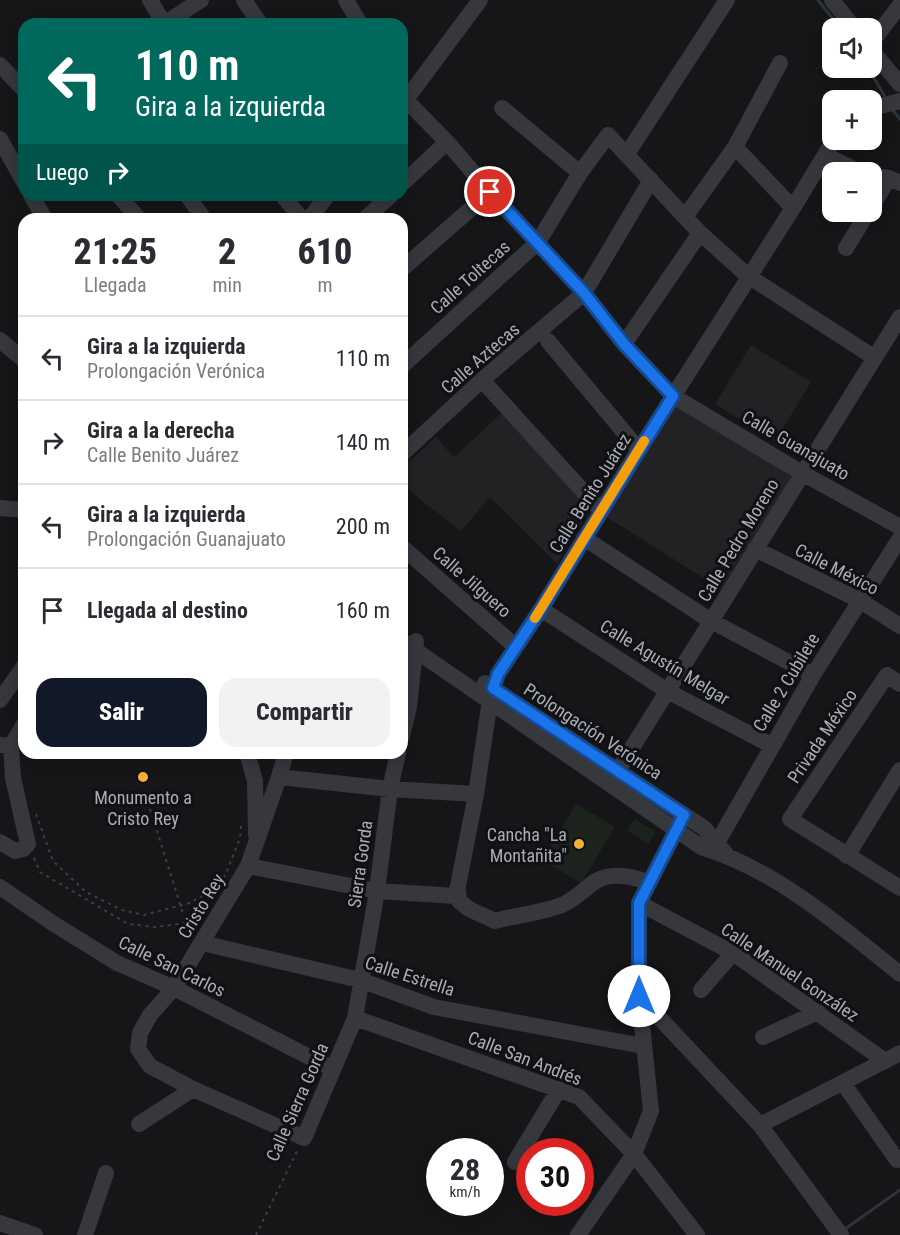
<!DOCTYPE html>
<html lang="es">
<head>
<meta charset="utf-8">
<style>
	:root { --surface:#fff; --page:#f2f2f3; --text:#2b2b33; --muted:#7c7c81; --line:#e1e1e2; --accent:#111827 }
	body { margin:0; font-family:"Roboto Condensed",sans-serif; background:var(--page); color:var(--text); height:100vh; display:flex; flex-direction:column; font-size:22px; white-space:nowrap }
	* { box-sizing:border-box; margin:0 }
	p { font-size:20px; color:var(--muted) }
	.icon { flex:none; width:33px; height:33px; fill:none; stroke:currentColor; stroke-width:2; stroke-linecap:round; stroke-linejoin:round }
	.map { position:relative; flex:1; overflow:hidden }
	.details { position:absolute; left:18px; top:213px; width:390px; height:546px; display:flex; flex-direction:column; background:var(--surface); border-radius:18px; box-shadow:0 3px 15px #0003 }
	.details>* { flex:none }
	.top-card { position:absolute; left:18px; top:18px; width:390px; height:183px; border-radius:18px; box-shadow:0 3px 15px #0003; background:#00695c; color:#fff; overflow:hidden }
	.tools { position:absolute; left:822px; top:18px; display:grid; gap:12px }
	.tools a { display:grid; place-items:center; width:60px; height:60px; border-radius:12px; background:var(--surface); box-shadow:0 3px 15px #0003; font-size:30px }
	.speed { position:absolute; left:426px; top:1138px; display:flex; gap:12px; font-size:30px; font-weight:700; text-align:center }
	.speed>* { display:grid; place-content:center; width:78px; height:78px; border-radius:50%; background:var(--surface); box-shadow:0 3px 15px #0003; line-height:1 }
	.speed small { font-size:15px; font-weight:400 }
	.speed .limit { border:9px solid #d22; background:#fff; color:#111 }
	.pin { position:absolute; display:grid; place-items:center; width:51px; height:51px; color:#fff; margin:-26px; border:3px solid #fff; border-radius:50%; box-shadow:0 2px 6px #0007 }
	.me { position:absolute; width:66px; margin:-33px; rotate:0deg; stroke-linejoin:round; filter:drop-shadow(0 0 4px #0008) }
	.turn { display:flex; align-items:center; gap:21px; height:126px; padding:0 18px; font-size:27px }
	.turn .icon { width:78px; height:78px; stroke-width:2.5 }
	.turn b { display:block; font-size:42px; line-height:51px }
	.then { display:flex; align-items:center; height:57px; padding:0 18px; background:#0003; gap:12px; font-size:22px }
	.eta { display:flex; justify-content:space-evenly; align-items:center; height:102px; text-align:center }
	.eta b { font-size:36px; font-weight:800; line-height:42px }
	.action { display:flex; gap:12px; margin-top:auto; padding:12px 18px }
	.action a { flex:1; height:69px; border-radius:18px; background:var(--accent); color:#fff; font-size:24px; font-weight:800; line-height:69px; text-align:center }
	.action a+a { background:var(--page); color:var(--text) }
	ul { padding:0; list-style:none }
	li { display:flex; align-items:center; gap:18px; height:84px; padding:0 18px; border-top:2px solid var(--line) }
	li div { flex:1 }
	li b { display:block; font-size:22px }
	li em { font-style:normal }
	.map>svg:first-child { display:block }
	.built { fill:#222225 }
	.green { fill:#1c231d }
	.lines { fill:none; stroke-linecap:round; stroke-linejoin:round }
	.stream { stroke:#2c353c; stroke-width:3 }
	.path { stroke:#3d3f44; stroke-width:2; stroke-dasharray:3 4.5; stroke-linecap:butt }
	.minor { stroke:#37383d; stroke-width:16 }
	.route-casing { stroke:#114b97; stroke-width:15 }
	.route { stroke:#1a73e8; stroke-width:10 }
	.slow { stroke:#f59e0b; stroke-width:10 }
	.poi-dot { fill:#f2b134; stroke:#111113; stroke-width:2 }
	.labels { text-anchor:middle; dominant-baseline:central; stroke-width:6; stroke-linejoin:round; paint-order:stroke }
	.street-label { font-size:18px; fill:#a8adb8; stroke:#111113 }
	.poi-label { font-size:18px; fill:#a8adb8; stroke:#111113 }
</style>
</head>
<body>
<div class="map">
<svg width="900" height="1235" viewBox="0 0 900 1235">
	<rect width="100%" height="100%" fill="#161618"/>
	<!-- built -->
	<path class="built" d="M751,345L811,382L775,441L715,404Z
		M677,404L794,474L721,589L605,516Z
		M505,410L592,506L557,564L490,497L461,531L402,485V468L436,437L454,457Z"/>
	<!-- green -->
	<path class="green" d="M576,804L615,827L581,883L542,860Z
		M635,819L656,832L648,844L627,830Z"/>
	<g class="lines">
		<!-- stream -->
		<path class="stream" d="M818,0L840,28
			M868,68L887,100
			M891,108L900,119
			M845,1229L900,1190"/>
		<!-- path -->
		<path class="path" d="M150,809L186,923
			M36,814L53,861L86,892L122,910L144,915L190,903L210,891L225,876L240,838L241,826
			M34,858L40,872L128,924L155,927L186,923L201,918
			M256,1235L298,1149"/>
		<!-- minor -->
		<path class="minor" d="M150,0L164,24
			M244,0L260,24
			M346,0L360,24
			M832,0L854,28
			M164,24L201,0
			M872,42L900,5
			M872,51L900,84
			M0,65L24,90
			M402,93L406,100L447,142L490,192L584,293L624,344L673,396L802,473L900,527
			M402,105L480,0
			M502,108L580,173
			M872,108L900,101
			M0,139L24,182
			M735,147L793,208
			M627,154L727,0
			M825,155L860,172
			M872,176L889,178L900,183
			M402,184L447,142
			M31,195L45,219
			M118,195L139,219
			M187,195L204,219
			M282,195L302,219
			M872,206L889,178
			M685,217L735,147L780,63
			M309,219L328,195
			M365,219L391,195
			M846,248L868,212
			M402,269L490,192
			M0,340L24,360
			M548,341L639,450
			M624,344L700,233
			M402,366L538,242L580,173L608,135L700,233L748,276L875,358
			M482,380L601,511
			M402,454L482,380L584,293L651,180
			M0,508L24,510
			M584,538L711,621L813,675
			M402,547L516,647
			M755,549L859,600L900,626
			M541,609L669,692L771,745
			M402,641L701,847C777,870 839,925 900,974
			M485,683L704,828L726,854
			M900,684L887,675L790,819L900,888
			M0,700L24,666
			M402,736L409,707L416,641
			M0,745L11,746L13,778L28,844L23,849L15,851L0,842
			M11,746L24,724
			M247,753L255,781L256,835
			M286,753L279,777L248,866L174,988L150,1015L140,1033L138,1049L150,1066L193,1089L304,1138L355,1018L377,891L390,789L398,753
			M279,777L390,789L476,794
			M610,783C707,628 804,472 900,317
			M713,850L813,675L900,538
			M847,856L900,770
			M248,866L377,891L456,896L476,794L490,700L498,674L541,609L639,450L793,208L825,155L833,140
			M0,887L54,924L117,963L174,988L333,1069
			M458,890L459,901L469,909L495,921C517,915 541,913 562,905C576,899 584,889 596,881C612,872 633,876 649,883
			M639,903L733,953L885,1061
			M202,943L360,980L434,1007L643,1046
			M701,990L733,953
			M639,996L760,1125L841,1235
			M355,1018L579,1097L634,1154L697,1235
			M763,1037L818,1012
			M843,1083L897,1160
			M139,1124L193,1089
			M760,1125L900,1053
			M515,1162L559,1089
			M0,1223L35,1235
			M85,1235L106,1173
			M578,1235L634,1154L651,1111L639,996V903L684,815"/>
	</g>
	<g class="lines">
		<!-- route casing -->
		<g class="route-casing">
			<path id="route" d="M490,192L584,293L624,344L673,396L541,609L498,674L493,688L684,815L639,903V996"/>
		</g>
		<!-- route -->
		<use href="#route" class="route"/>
		<!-- slow -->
		<path class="slow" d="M535,618L644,441"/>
	</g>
	<!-- markers -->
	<g class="poi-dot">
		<circle cx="143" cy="777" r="6"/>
		<circle cx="579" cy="844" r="6"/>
	</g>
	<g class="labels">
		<!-- street labels -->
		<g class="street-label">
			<text transform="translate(470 277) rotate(-42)">Calle Toltecas</text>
			<text transform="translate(480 358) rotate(-41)">Calle Aztecas</text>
			<text transform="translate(796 445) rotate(30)">Calle Guanajuato</text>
			<text transform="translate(590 493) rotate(-58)">Calle Benito Juárez</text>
			<text transform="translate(738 540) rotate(-59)">Calle Pedro Moreno</text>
			<text transform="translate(837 569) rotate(27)">Calle México</text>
			<text transform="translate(472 582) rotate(41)">Calle Jilguero</text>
			<text transform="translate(665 662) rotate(31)">Calle Agustín Melgar</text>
			<text transform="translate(786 682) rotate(-59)">Calle 2 Cubilete</text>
			<text transform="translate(593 731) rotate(33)">Prolongación Verónica</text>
			<text transform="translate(822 736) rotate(-56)">Privada México</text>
			<text transform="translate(360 864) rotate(-82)">Sierra Gorda</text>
			<text transform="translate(201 906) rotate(-59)">Cristo Rey</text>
			<text transform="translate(172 966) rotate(26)">Calle San Carlos</text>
			<text transform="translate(790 972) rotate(34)">Calle Manuel González</text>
			<text transform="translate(410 976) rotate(18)">Calle Estrella</text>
			<text transform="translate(525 1058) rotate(21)">Calle San Andrés</text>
			<text transform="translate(297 1102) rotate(-66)">Calle Sierra Gorda</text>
		</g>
		<!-- poi labels -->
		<g class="poi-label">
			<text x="143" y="797">Monumento a<tspan x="143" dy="21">Cristo Rey</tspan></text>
			<text x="567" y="834" text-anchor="end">Cancha "La<tspan x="567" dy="21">Montañita"</tspan></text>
		</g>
	</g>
</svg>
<div class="tools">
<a><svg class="icon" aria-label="sound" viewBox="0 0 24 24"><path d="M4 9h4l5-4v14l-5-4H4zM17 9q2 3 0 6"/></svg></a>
<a>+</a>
<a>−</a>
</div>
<div class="speed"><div>28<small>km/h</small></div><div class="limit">30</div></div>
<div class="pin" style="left:490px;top:192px;background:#d93025"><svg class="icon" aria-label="arrive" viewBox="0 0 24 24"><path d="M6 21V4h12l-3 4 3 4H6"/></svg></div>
<svg class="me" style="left:639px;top:996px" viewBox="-20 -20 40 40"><circle r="19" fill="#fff"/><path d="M0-13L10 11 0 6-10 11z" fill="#1a73e8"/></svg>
<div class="top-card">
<div class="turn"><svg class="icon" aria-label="left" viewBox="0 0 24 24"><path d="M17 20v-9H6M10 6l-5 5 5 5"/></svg><div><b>110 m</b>Gira a la izquierda</div></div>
<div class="then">Luego<svg class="icon" aria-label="right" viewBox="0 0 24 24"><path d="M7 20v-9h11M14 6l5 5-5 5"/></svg></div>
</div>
<section class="details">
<div class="eta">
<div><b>21:25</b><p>Llegada</p></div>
<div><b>2</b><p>min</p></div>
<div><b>610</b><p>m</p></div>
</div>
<ul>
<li><svg class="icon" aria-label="left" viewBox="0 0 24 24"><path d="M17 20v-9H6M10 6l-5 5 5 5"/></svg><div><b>Gira a la izquierda</b><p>Prolongación Verónica</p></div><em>110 m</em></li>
<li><svg class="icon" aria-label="right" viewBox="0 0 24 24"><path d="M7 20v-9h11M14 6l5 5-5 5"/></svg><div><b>Gira a la derecha</b><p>Calle Benito Juárez</p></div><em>140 m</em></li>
<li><svg class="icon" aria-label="left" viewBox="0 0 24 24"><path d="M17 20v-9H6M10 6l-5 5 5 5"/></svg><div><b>Gira a la izquierda</b><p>Prolongación Guanajuato</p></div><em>200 m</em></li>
<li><svg class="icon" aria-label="arrive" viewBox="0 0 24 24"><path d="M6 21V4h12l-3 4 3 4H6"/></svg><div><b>Llegada al destino</b></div><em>160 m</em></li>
</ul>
<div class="action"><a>Salir</a><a>Compartir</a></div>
</section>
</div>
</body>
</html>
